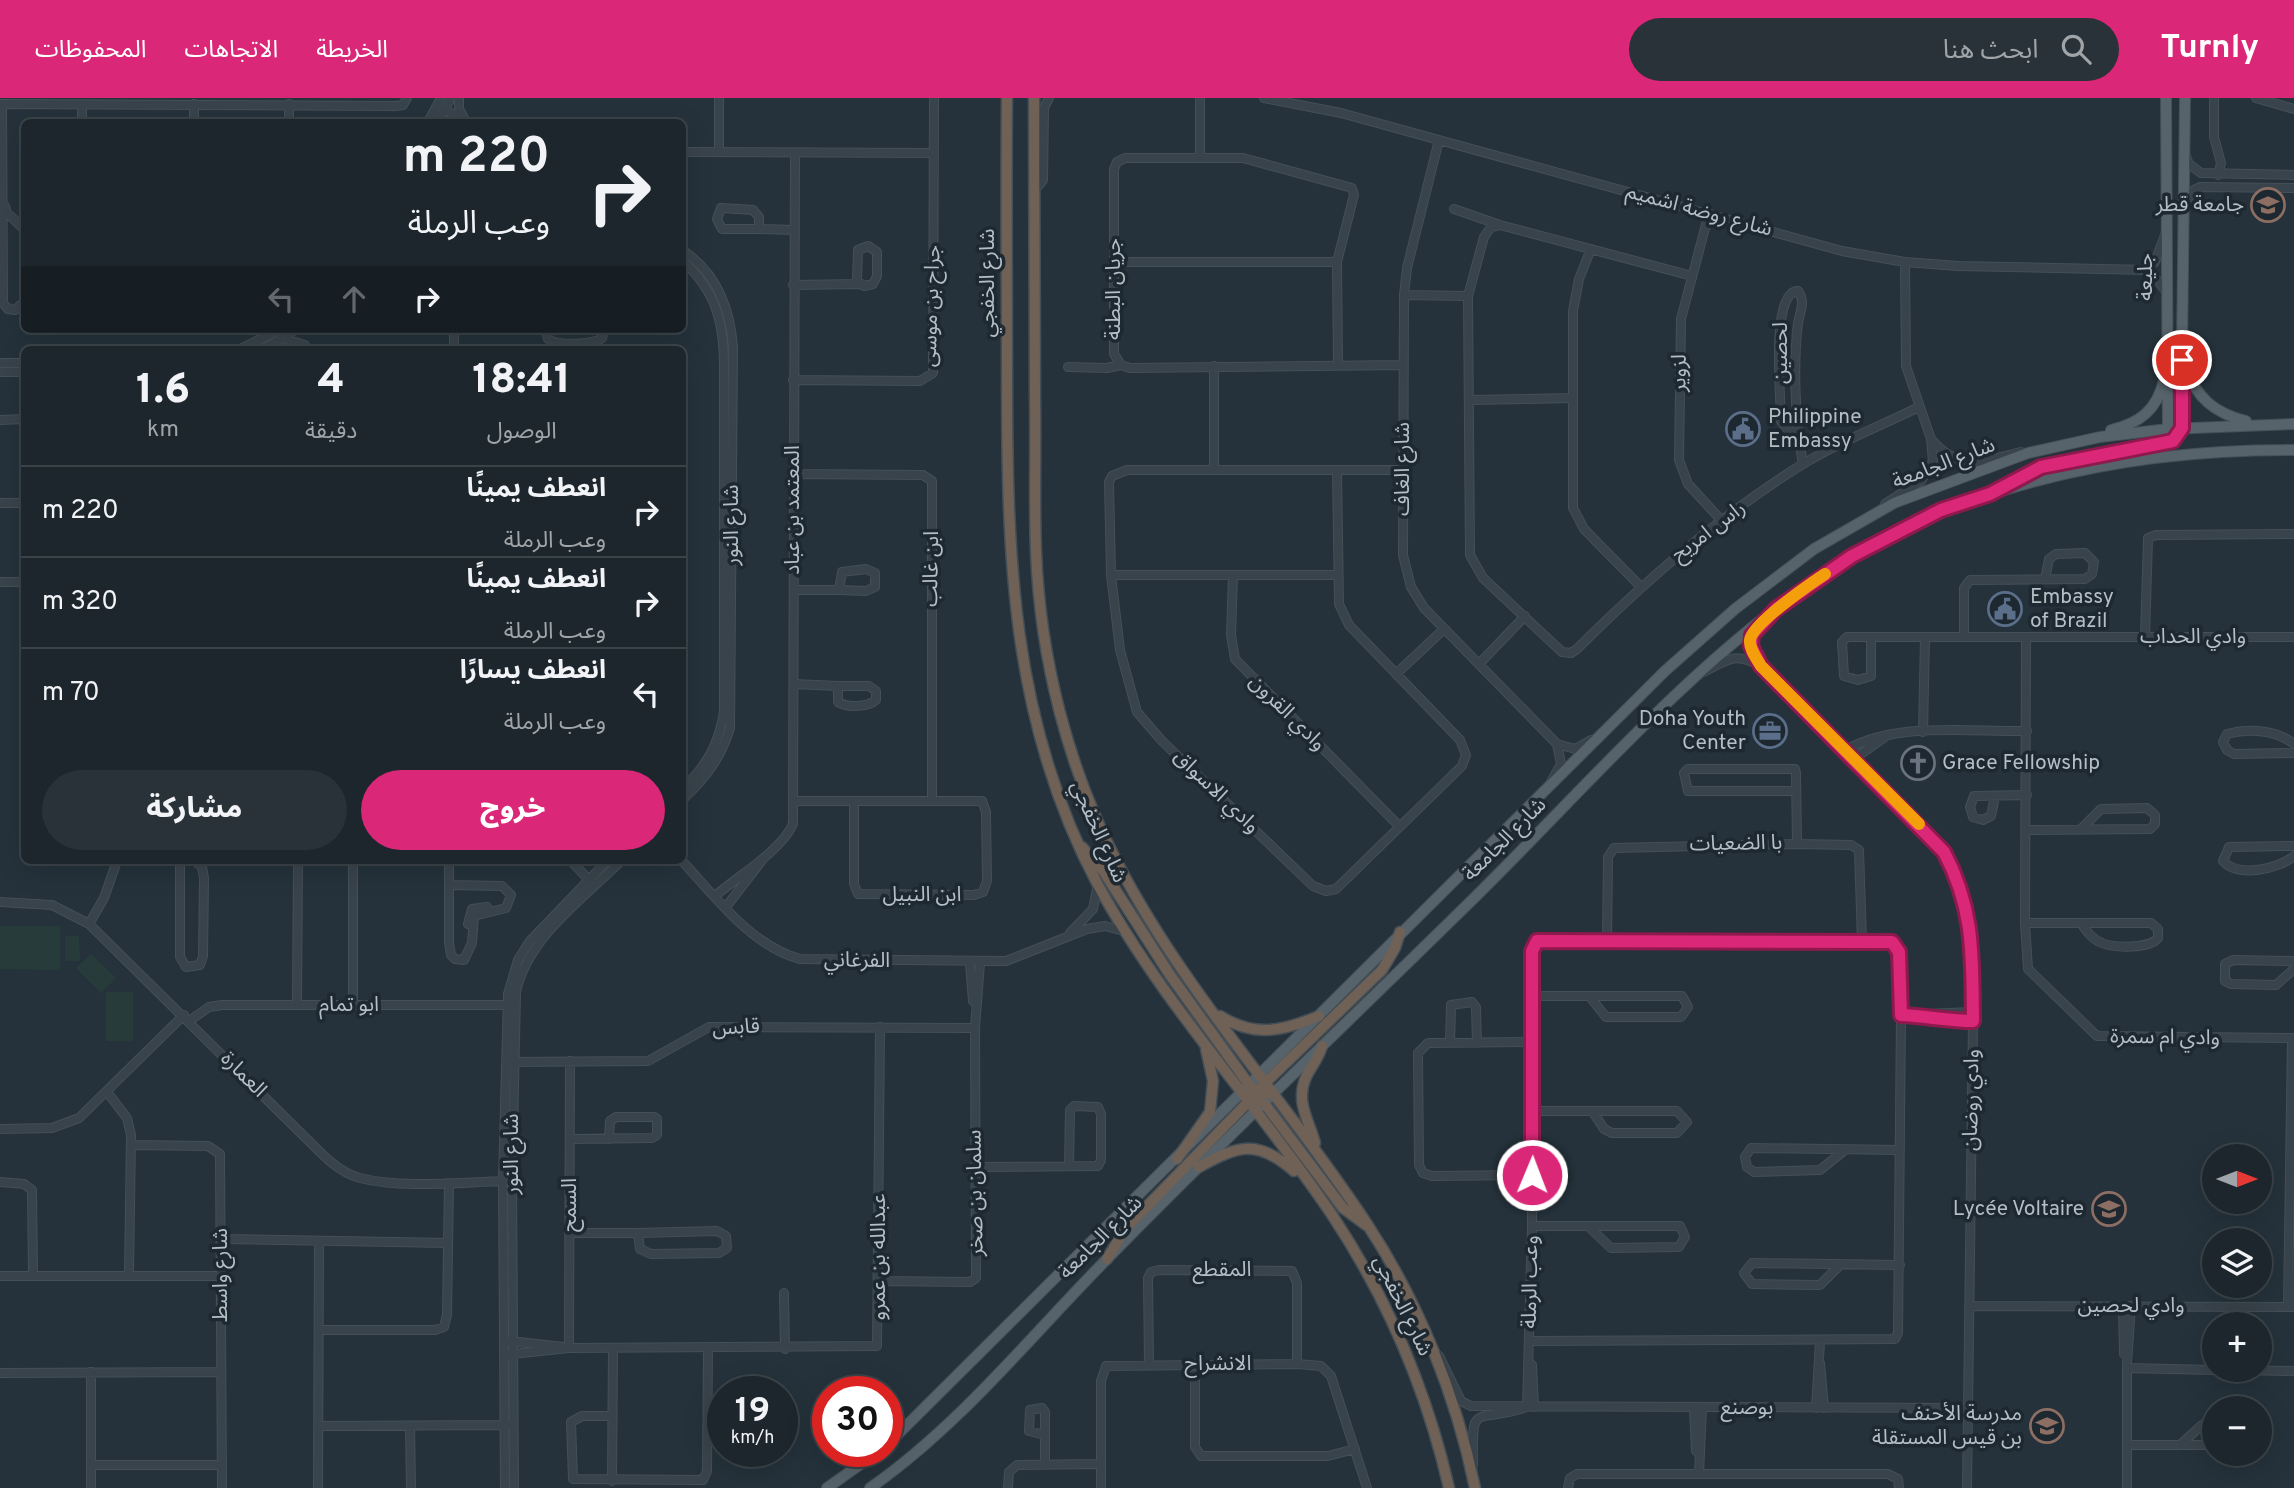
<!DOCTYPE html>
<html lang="ar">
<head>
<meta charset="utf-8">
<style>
	:root { --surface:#1c262c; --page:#293238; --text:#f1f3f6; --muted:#a0a5a9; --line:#3a4348; --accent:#db2777 }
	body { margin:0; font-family:Overpass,"Noto Sans Arabic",sans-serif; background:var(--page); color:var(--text); direction:rtl; height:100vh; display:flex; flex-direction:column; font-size:26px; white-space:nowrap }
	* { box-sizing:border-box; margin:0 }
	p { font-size:23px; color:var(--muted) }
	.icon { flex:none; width:38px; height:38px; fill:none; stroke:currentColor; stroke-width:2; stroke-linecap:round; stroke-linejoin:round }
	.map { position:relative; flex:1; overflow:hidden; direction:ltr }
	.drawer { position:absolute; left:21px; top:248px; width:665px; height:518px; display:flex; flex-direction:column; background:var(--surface); border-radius:10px; box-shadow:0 7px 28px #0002,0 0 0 2px var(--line); direction:rtl }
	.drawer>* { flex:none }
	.guide { position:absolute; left:21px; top:21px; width:665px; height:214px; border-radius:10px; box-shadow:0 7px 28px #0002,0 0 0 2px var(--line); direction:rtl; background:#1c262c; color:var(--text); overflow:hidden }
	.needle { width:46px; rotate:90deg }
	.fabs { position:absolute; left:2202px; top:1046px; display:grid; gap:14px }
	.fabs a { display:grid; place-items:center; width:70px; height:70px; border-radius:50%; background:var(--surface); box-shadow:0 7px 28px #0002,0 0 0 2px var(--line); font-size:35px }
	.speed { position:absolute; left:707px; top:1278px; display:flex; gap:14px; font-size:35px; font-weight:700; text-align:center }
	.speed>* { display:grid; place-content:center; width:91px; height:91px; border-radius:50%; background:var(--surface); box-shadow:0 7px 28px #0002,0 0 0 2px var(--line); line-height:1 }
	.speed small { font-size:18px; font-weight:400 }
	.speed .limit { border:10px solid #d22; background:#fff; color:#111 }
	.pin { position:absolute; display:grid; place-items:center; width:60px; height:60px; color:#fff; margin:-30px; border:4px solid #fff; border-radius:50%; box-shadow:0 2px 7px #0007 }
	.me { position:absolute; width:77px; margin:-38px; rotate:1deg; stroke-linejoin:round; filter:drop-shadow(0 0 5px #0008) }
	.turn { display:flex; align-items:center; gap:24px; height:147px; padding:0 21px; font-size:32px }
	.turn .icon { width:91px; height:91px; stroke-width:2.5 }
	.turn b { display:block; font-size:49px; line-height:60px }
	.lanes { display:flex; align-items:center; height:66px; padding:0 21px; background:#0003; justify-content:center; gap:35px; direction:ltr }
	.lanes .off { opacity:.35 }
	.eta { display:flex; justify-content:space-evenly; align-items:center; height:119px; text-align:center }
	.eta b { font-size:42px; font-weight:800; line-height:49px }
	.primary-button { display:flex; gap:14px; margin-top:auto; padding:14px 21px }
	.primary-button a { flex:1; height:80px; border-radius:42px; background:var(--accent); color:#fff; font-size:28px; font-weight:800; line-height:80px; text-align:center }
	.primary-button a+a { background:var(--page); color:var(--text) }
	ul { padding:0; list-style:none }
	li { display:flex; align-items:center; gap:21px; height:91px; padding:0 21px; border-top:2px solid var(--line) }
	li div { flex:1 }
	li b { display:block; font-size:26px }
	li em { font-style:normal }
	header { display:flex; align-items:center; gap:42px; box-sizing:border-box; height:98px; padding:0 35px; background:var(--accent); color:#fff }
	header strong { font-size:33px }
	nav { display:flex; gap:38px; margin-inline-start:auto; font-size:24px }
	.search { width:490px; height:63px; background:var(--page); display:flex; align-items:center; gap:18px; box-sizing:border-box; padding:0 24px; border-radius:38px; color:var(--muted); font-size:26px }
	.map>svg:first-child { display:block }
	.green { fill:#273c3a }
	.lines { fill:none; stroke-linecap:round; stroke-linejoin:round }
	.minor-casing { stroke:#454f57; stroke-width:10 }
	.major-casing { stroke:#454f57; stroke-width:12 }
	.highway-casing { stroke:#444e56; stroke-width:13 }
	.minor { stroke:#39434b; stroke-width:8 }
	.major { stroke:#57636b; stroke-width:10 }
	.highway { stroke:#706156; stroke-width:10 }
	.route-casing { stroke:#8e194d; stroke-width:18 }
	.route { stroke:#db2777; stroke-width:12 }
	.slow { stroke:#f59e0b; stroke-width:12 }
	.labels { text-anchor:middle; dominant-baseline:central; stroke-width:7; stroke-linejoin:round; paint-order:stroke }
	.poi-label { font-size:21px; fill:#b4bec6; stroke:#1e2830; text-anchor:end }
	.street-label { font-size:21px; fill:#b4bec6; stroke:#1e2830 }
</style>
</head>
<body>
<header>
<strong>Turnly</strong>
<div class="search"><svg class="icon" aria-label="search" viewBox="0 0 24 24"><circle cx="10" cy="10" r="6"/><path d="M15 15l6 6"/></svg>ابحث هنا</div>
<nav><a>الخريطة</a><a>الاتجاهات</a><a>المحفوظات</a></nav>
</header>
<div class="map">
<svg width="2294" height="1390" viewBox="0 0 2294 1390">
	<rect width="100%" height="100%" fill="#25323b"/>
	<!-- green -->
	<path class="green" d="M0,828H60V872L0,871Z
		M65,838H79L80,863H65Z
		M91,856L116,880L101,895L76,870Z
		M106,894H133V943H106Z"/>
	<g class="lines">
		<!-- minor casing -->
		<g class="minor-casing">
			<path id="minor" d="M459,0V11L465,22
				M719,0V54
				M1264,0L1341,15L1842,153L1905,164L1958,168L2149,172L2165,192
				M2214,0V39L2221,65L2218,77
				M2256,0L2294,11
				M0,6L396,8L403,7L407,0
				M2,6L3,205L8,211L15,212L24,204
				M438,7L465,24
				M82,24V7
				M194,24V6
				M289,24V6
				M428,24L441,0
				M437,24L451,0
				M1439,42L1407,170L1404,197L1403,457L1411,489L1424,510L1557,646L1561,666L1551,684
				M682,54L934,55
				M2185,56L2189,66L2201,75L2294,77
				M1200,59V0
				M1034,93L1043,82L1044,10L1049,0
				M2184,107L2194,92L2200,89L2294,90
				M5,108L7,115L24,131
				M721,110L753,112L759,119V131H722L717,121Z
				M1454,111L1500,127L1692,178
				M1709,115L1681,221L1679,362L1688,386L1722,423
				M1500,127L1491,129L1484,139L1468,198L1470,457L1483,480L1562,554L1571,555L1577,551C1646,482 1720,417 1803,366C1839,344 1880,328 1917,310
				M759,131L794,132
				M868,148L877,154V178L873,186L864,188L857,183L858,152Z
				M1591,151L1579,181L1573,213V410L1584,431L1640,488
				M682,152C716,174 730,210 733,249L730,630C721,660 705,681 682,702
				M682,162C716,193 724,224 724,269V614C719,646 706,669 682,691
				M1113,164H1337
				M2142,171L2155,164L2165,137
				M793,187L860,186
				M1404,197L1468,198
				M546,231L548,241C558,248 593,247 602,240L605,231
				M285,241L305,247
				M238,252L281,231
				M262,252L297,231
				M454,252V231
				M0,265H24
				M1338,266L1337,164L1354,97L1352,90L1243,60H1125L1117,64L1114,71V256L1121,267L1130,270L1403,267
				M1068,269L1107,270L1121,267
				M0,274H24
				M793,282L920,283L933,275L934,0
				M1470,302L1573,300
				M0,322L24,321
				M1797,336L1787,331L1781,323C1781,300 1770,193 1798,193C1806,204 1800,213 1798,225C1793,265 1795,326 1803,366
				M1931,341C1959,375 1984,363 2021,354
				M1214,372V268
				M1337,372L1339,506L1349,527L1460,642L1466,657L1462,668L1336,791L1326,793L1313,788L1162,643L1137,614L1120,552L1111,477L1109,384L1112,378L1127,372H1403
				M792,376L923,377L932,383V702
				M0,405H24
				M1885,406L1921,383L1933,363L1931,341L1906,268L1905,164
				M866,471L875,475V489L866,493L839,492L842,474Z
				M1111,477H1338
				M1233,477L1231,537L1235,561L1399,728
				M0,484H24
				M794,492H839
				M1768,521L1752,537L1750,543L1761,568L1944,753L1966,803L1972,835L1973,923L1967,1390
				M1871,539V578L1858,582L1844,578L1842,544L1847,539H2294
				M1964,539V490L1970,482L2085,481L2092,476L2094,464L2085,455L2056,456L2049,461L2045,481
				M2026,539L2025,825L2028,871L2097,938L2294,940
				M2145,539L2148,440L2156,437L2294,436
				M1479,566L1525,518
				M1703,574C1729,562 1733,553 1761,568
				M1396,576L1443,532
				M794,586L838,588
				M838,588H869L876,593V602C868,609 847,610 838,604Z
				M1923,634L1925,539
				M1557,646L1575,651L1591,642
				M2294,646C2277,632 2249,630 2227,636L2223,644L2227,652L2234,656L2294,655
				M1844,653C1894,623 1969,634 2027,633
				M1855,664L1861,656L1885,639
				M1796,693H1688L1684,675L1688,671H1795L1796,675L1797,746
				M1995,698L1991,718L1983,722L1973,719L1970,709L1974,698L2027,697
				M794,703H982L986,714L987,783L983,794L974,797L858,796L854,786V703
				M2027,732L2150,731L2155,726V717L2147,710L2101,711L2080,732
				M2294,748L2229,749L2223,763C2238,780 2279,771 2294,758
				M180,763V859L186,869L200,867L203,858L204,780L202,769L195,763
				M353,763V907
				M571,763L591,784
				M682,763C716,799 750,847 800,861L1006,863L1087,831L1105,828L1124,833
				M449,787L502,788L511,797L506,810L474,818L472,845L464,862L455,861L451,857L449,845V763
				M715,798C738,778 781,753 793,726L795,55
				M0,804L52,807L89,826L320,1054C331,1065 344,1076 360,1080C403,1091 461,1084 506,1083
				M726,809L763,761
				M2025,825H2151L2158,831V840C2149,851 2114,850 2102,845C2092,841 2087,834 2081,825
				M89,826L104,800L117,763
				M468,826L472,811L487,809
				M1070,835L1093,811L1098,786
				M1607,843L1608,759L1614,750L1797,746L1851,747L1859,752L1862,844
				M2294,863L2233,862L2225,866V883L2231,886L2276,887L2294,871
				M970,865L973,903
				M1532,898H1682L1688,909L1681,919H1606L1590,899
				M297,907L298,763
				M1901,917L1973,914
				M1927,919L1944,924L1973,923
				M189,923L209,909L222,907H511
				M1450,945L1451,907L1472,904L1476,909L1477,945
				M508,964L648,963L709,929L975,930
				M107,994L127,1020L131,1037L129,1178
				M1532,1013H1677L1687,1024L1677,1035H1612L1604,1031L1593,1014
				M0,1031L52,1030L79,1020L184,917
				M570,1041L652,1040L657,1037V1021L654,1019H616L610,1023L609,1041
				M131,1047L208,1048L220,1056L222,1390
				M1845,1052L1820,1072L1754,1074L1747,1069L1745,1059L1751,1050L1900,1052
				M975,1069L1098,1068L1101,1062V1016L1098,1009L1074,1008L1070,1012L1069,1068
				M1532,1077L1432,1078L1423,1075L1419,1067L1418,955L1428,945L1532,944
				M0,1084L24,1086L32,1092L33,1178
				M1532,1128H1680L1685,1139L1679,1149L1611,1150L1590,1130
				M717,1133L726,1138L727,1150L719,1155L651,1156L640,1151L638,1135Z
				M569,1135H638
				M222,1141L448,1145
				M1840,1167L1820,1187L1752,1186L1744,1175L1752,1165L1900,1167
				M0,1178H221
				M2291,1179L2293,1209
				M879,1183L970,1184L976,1180L975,930L980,865
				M784,1195L785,1251
				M1969,1208L2294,1209
				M2123,1208L2124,1256
				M2288,1209L2292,940
				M319,1232H435L444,1229L447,1217L449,1085
				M510,1243L563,1249
				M569,1250L570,963
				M504,1257L569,1250L877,1248L880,929
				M1439,1258L1461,1303L1471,1308L1968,1310
				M1820,1265L1824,1310
				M1195,1266V1349L1201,1358H1328L1355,1351
				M1149,1267L1148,1180L1151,1174L1159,1172L1292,1173L1297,1185V1266
				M1532,1267L1534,1309
				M2127,1270L2214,1272
				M2242,1272L2294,1273
				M0,1275L221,1274
				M1527,1309L1532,1128V848L1544,842L1892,844L1897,847L1901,917L1898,1235L1895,1241L1530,1243
				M1694,1310L1696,1353
				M1816,1310L1820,1244
				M613,1318H582L571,1324L573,1381L703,1382L707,1373L708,1251
				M318,1328L508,1327
				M410,1328L411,1390
				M2127,1347H2214
				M2180,1347L2202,1327L2214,1325
				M91,1367H221
				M1045,1367V1314L1042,1310L1030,1312L1029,1333L1045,1337
				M1473,1367C1472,1302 1473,1326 1524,1310
				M1699,1376L1702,1310
				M612,1383L613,1250
				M91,1390V1274
				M318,1390L319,1143
				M505,1390L503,1083L508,896L518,862L530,843L607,763
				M514,1390L512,1083L516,894C528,839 583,801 621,763
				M1008,1390L1009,1374L1017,1367L1101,1366
				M1101,1390V1283L1106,1268L1297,1266L1321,1268L1331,1278L1367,1390
				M1568,1390L1570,1380L1577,1376H1888L1898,1381L1899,1390
				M2127,1390V1265L2131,1208"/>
		</g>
		<!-- major casing -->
		<g class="major-casing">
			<path id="major" d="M2166,0L2168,336
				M2185,269C2197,300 2214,315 2246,323
				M2111,332C2140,325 2157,312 2164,282
				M1999,390L2041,369L2108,353L2169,345L2181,333L2185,0
				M887,1347L1665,573L1735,511L1814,451L1894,405L2028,355L2100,339L2168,331L2294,326
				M827,1390L879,1353
				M870,1390C959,1328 1030,1239 1106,1162C1225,1040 1349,923 1470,804C1578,698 1679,579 1802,491C1944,389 2121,351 2294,352"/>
		</g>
		<!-- highway casing -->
		<g class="highway-casing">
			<path id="highway" d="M1007,0C1006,91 1007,181 1007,272C1007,454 1010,622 1098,787C1163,907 1259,1007 1334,1120C1388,1202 1427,1294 1449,1390
				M1034,0C1034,101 1034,202 1035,302C1036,353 1034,403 1036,453C1040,560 1068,671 1118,766C1185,895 1287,1004 1367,1126C1419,1205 1456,1297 1475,1390
				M1082,749L1104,774L1170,877L1250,988L1258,994L1274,996
				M1220,918C1255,940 1283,933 1319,918
				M1261,989L1382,872L1395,850L1400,834
				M1250,997L1264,1005L1343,1110L1366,1127
				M1315,1045C1309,1022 1295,1004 1306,979C1311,968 1319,960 1322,948
				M1177,1061L1210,1014L1213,983L1206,951
				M1199,1069C1239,1047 1257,1041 1294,1073
				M1107,1161L1125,1131L1252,1000"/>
		</g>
		<!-- minor -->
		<use href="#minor" class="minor"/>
		<!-- major -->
		<use href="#major" class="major"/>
		<!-- highway -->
		<use href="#highway" class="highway"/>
	</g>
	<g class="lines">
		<!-- route casing -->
		<g class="route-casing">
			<path id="route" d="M1532,1077V853L1537,843L1892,844L1899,854L1901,917C1926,918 1948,923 1973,923C1972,860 1975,812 1944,754L1761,568L1751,548L1752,537L1776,511L1852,458L1941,412L1990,396L2041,369L2173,343L2182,330V262"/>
		</g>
		<!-- route -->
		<use href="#route" class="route"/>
		<!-- slow -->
		<path class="slow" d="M1825,476C1810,486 1752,526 1750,542C1749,551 1757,561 1761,568L1919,726"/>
	</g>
	<!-- icons -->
	<defs>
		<g id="university-ring" transform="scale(1.75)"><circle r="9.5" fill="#1e2830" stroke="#8d6e63" stroke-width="1.5"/><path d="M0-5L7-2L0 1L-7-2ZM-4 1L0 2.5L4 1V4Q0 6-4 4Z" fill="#8d6e63"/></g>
		<g id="civic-ring" transform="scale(1.75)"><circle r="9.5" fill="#1e2830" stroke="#5c6f8a" stroke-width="1.5"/><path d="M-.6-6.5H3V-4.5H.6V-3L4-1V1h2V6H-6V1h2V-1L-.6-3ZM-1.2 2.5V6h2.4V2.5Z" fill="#5c6f8a"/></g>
		<g id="office-ring" transform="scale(1.75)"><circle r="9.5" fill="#1e2830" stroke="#5c6f8a" stroke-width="1.5"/><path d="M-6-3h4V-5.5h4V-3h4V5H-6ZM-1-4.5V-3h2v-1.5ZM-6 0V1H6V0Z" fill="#5c6f8a"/></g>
		<g id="church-ring" transform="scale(1.75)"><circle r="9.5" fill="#1e2830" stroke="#6b7280" stroke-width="1.5"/><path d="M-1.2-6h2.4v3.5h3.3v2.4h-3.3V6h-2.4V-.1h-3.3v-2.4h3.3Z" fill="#6b7280"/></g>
		<g id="school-ring" transform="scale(1.75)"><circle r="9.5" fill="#1e2830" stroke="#8d6e63" stroke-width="1.5"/><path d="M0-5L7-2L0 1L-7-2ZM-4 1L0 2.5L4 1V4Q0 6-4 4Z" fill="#8d6e63"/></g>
	</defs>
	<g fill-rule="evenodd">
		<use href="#university-ring" x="2268" y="107"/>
		<use href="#civic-ring" x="1743" y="331"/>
		<use href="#civic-ring" x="2005" y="511"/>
		<use href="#office-ring" x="1770" y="633"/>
		<use href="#church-ring" x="1918" y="665"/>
		<use href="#school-ring" x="2109" y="1111"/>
		<use href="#school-ring" x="2047" y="1328"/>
	</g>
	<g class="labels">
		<!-- poi labels -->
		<g class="poi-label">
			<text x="2244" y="107">جامعة قطر</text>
			<text x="1768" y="319" text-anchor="start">Philippine<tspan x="1768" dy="24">Embassy</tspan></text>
			<text x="2030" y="499" text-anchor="start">Embassy<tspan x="2030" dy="24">of Brazil</tspan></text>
			<text x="1746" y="621">Doha Youth<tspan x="1746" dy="24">Center</tspan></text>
			<text x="1942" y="665" text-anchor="start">Grace Fellowship</text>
			<text x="2084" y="1111">Lycée Voltaire</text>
			<text x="2022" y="1316">مدرسة الأحنف<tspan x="2022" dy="24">بن قيس المستقلة</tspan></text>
		</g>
		<!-- street labels -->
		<g class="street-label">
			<text transform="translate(1699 113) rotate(15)">شارع روضة اشميم</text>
			<text transform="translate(2146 179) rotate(-90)">جليعة</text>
			<text transform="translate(988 185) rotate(-90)">شارع الخفجي</text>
			<text transform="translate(1114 191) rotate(-90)">جريان البطنة</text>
			<text transform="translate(932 208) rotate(-88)">جراح بن موسى</text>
			<text transform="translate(1781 255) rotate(-90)">لحصين</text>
			<text transform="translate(1680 275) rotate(-89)">لزوير</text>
			<text transform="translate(1944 366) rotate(-21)">شارع الجامعة</text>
			<text transform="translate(1403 371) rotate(-90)">شارع الغاف</text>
			<text transform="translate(793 412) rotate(-90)">المعتمد بن عباد</text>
			<text transform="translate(732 427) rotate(-90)">شارع النور</text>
			<text transform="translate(1709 434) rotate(-37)">راس امريح</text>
			<text transform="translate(932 471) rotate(-89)">ابن غالب</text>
			<text x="2193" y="539">وادي الحداب</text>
			<text transform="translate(1287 615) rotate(45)">وادي القرون</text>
			<text transform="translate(1216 694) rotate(44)">وادي الاسواق</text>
			<text transform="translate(1098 734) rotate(66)">شارع الخفجي</text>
			<text transform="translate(1505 742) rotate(-45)">شارع الجامعة</text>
			<text transform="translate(1736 746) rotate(-1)">با الضعيات</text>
			<text x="922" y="797">ابن النبيل</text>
			<text transform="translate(857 863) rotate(1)">الفرغاني</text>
			<text x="349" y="907">ابو تمام</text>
			<text transform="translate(736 930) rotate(-3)">قابس</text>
			<text transform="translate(2165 940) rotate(1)">وادي ام سمرة</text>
			<text transform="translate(243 977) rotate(45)">العمارة</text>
			<text transform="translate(1972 1002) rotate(-89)">وادي روضان</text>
			<text transform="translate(512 1056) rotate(-90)">شارع النور</text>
			<text transform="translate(976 1095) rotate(-91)">سلمان بن صخر</text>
			<text transform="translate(570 1107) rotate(-90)">السمح</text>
			<text transform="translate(1101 1140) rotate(-45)">شارع الجامعة</text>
			<text transform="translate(879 1159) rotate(-90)">عبدالله بن عمرو</text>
			<text x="1222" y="1172">المقطع</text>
			<text transform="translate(221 1177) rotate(-90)">شارع واسط</text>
			<text transform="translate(1531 1184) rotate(-89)">وعب الرملة</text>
			<text transform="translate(1402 1208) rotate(64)">شارع الخفجي</text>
			<text x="2131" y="1208">وادي لحصين</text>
			<text x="1218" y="1266">الانشراح</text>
			<text x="1747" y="1310">بوصنع</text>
		</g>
	</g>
</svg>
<div class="fabs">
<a><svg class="needle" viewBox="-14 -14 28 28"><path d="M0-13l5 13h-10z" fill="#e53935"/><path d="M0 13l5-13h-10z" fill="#a0a5a9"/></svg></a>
<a><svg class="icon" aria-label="layers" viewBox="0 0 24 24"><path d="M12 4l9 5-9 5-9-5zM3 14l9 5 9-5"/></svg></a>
<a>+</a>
<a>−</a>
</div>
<div class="speed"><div>19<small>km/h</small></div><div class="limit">30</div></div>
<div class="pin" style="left:2182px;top:262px;background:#d93025"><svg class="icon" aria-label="arrive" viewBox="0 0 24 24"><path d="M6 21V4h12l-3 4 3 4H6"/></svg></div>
<svg class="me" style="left:1532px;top:1077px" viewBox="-20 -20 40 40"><circle r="17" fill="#db2777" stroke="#fff" stroke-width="3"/><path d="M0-11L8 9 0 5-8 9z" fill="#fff"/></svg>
<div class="guide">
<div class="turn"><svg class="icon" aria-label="right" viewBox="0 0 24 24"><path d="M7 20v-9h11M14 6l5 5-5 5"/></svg><div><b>220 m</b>وعب الرملة</div></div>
<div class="lanes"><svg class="icon off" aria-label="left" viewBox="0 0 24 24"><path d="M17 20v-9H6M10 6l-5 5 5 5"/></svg><svg class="icon off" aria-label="ahead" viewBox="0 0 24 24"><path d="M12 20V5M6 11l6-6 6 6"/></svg><svg class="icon" aria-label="right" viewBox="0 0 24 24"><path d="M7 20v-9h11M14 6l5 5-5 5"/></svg></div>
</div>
<section class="drawer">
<div class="eta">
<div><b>18:41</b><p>الوصول</p></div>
<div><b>4</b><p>دقيقة</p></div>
<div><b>1.6</b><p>km</p></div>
</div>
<ul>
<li><svg class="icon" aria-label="right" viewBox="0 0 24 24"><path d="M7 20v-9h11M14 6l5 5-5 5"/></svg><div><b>انعطف يمينًا</b><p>وعب الرملة</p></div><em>220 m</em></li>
<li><svg class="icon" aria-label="right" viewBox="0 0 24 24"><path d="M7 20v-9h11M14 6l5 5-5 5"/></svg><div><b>انعطف يمينًا</b><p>وعب الرملة</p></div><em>320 m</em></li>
<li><svg class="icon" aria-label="left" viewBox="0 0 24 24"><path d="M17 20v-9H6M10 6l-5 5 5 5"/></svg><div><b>انعطف يسارًا</b><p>وعب الرملة</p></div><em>70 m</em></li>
</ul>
<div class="primary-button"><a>خروج</a><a>مشاركة</a></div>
</section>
</div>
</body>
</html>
